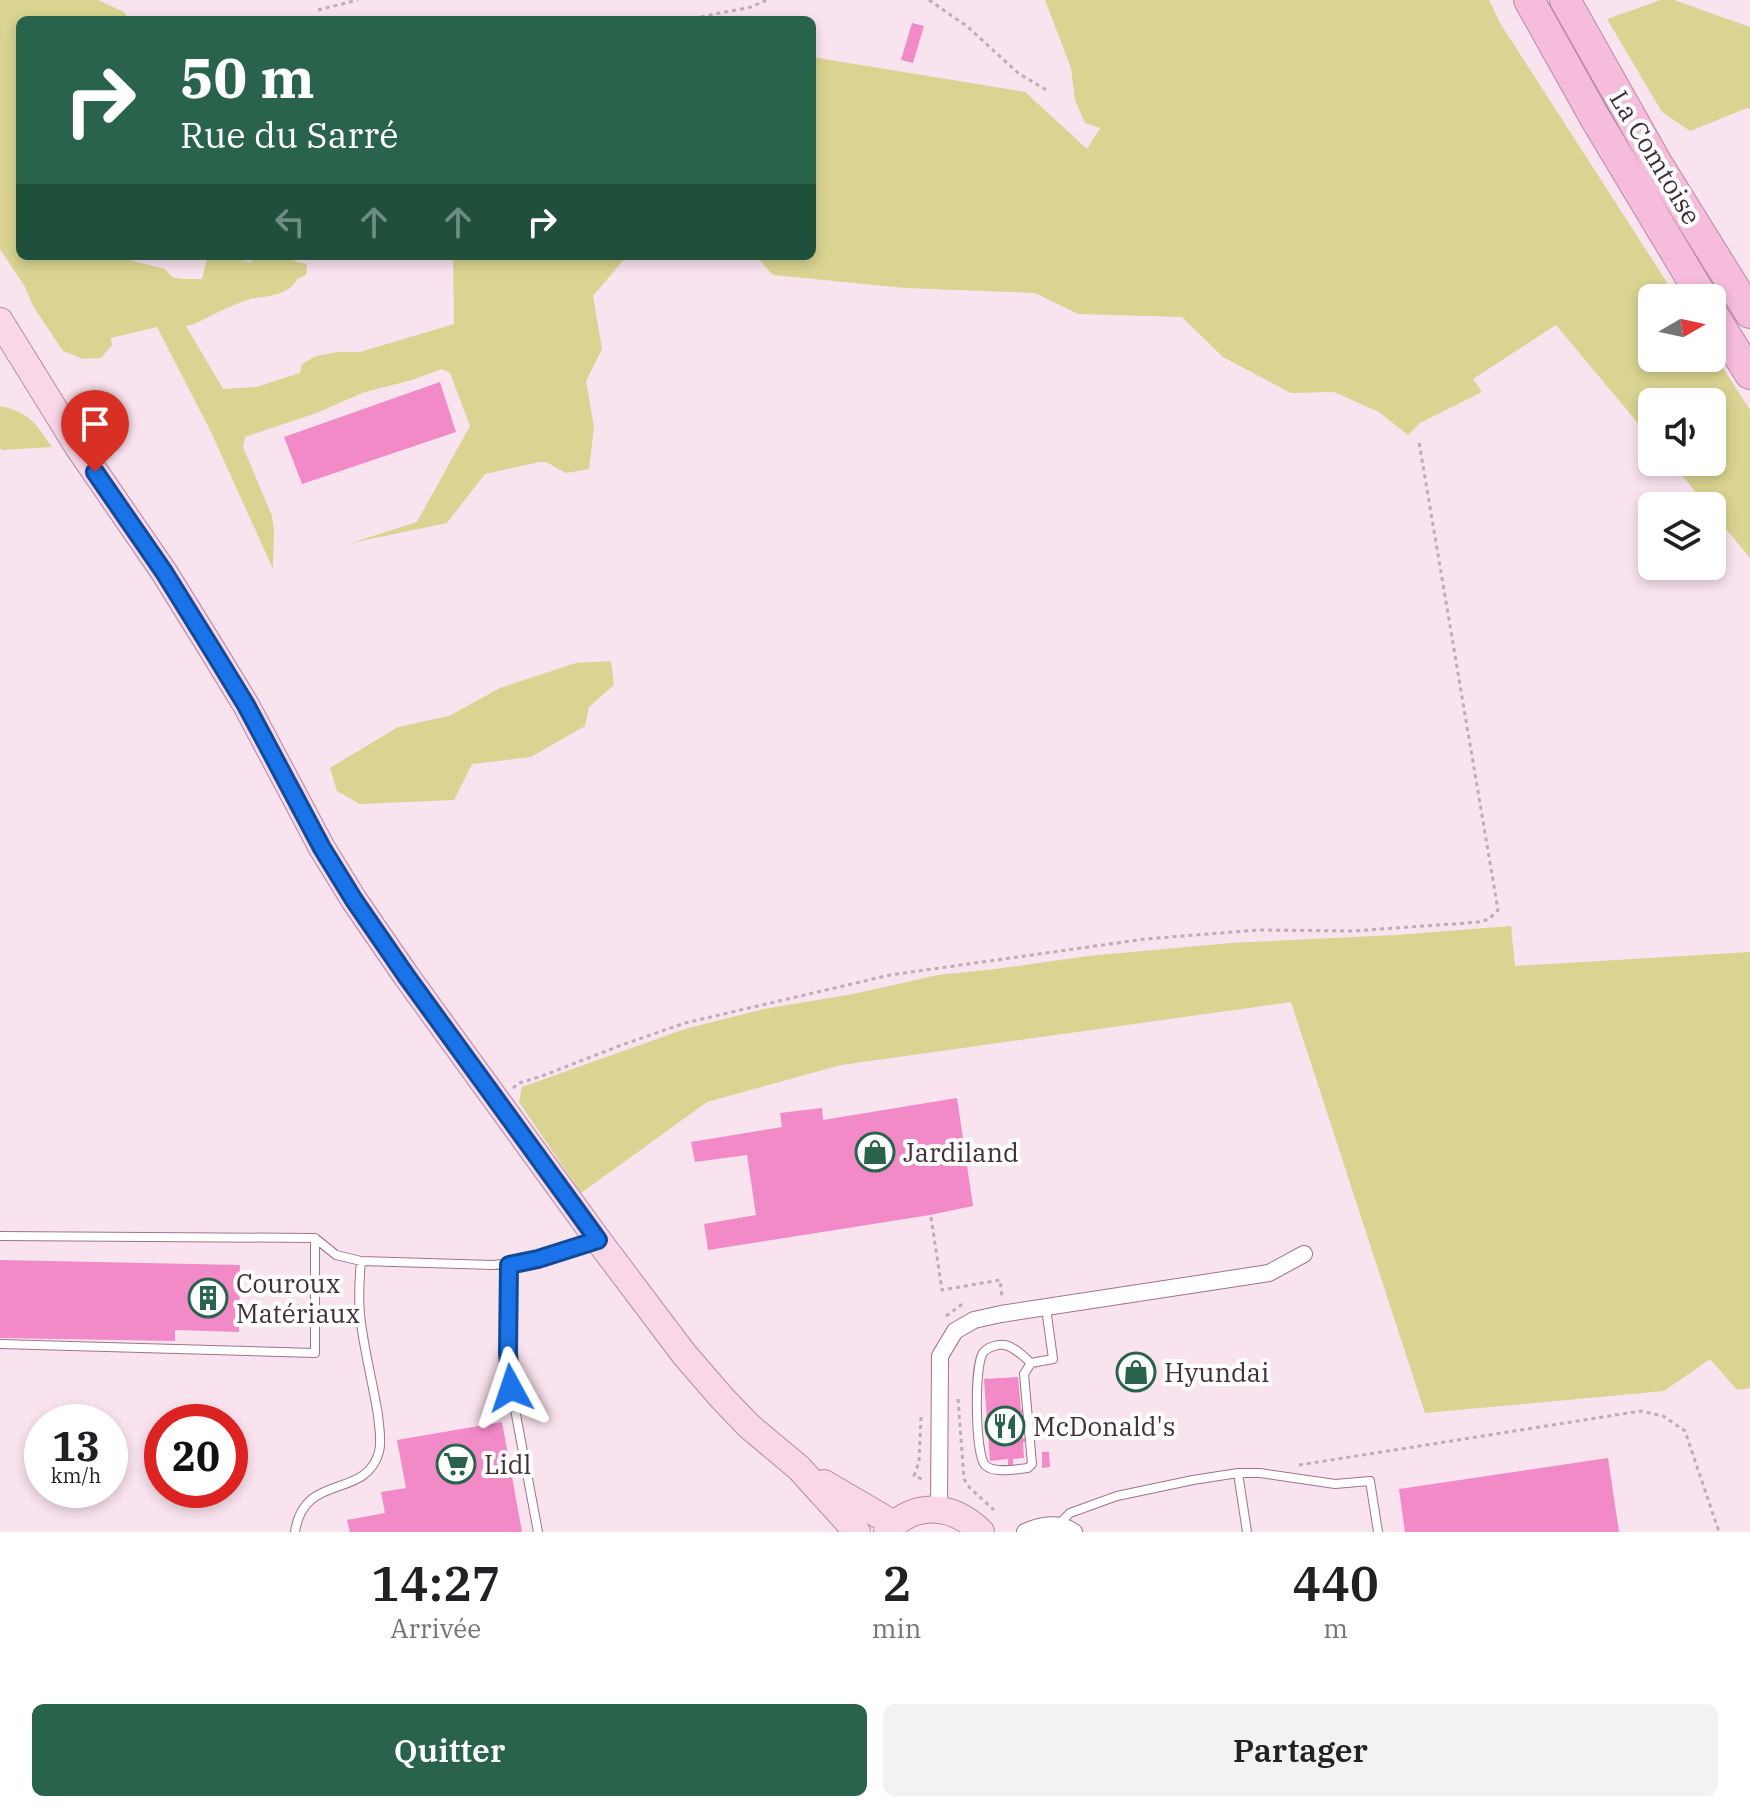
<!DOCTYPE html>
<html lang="fr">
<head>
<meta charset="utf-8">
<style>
	:root { --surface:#fff; --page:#f2f2f2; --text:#202124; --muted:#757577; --accent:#29634c }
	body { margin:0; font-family:"IBM Plex Serif",serif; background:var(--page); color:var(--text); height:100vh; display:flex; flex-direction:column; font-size:30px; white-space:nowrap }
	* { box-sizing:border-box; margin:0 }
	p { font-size:26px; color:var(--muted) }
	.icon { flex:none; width:44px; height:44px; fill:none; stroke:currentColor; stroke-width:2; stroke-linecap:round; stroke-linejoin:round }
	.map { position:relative; height:1532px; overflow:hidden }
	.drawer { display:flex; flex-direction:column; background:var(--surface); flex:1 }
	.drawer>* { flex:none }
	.guide { position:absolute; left:16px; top:16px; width:800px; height:244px; border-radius:12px; box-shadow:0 4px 12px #0003; background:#29634c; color:#fff; overflow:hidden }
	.needle { width:52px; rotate:81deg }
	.controls { position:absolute; left:1638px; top:284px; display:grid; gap:16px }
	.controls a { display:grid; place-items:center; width:88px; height:88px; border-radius:12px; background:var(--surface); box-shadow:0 4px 12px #0003; font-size:40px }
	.speed { position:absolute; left:24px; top:1404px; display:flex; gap:16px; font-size:40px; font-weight:700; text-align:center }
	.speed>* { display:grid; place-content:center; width:104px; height:104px; border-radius:50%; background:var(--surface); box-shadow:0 4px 12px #0003; line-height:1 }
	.speed small { font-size:20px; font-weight:400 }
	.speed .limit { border:12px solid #d22; background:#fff; color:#111 }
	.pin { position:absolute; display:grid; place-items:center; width:68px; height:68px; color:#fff; margin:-82px -34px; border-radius:50% 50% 50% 0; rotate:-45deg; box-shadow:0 0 8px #0007 }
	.pin .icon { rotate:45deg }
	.me { position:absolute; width:88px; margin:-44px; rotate:355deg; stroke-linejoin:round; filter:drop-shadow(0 0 6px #0008) }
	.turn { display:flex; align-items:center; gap:28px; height:168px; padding:0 32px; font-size:36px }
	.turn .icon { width:104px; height:104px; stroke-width:2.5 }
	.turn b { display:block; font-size:56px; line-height:68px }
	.lanes { display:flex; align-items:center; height:76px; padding:0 32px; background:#0003; justify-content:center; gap:40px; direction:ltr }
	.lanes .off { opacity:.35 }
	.eta { display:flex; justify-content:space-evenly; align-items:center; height:136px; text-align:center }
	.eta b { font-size:48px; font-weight:600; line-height:56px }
	.cta { display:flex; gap:16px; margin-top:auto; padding:16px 32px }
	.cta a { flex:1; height:92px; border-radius:12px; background:var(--accent); color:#fff; font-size:32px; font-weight:600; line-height:92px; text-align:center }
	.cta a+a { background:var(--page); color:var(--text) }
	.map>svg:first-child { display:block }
	.green { fill:#d9d491 }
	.building { fill:#f28ac7 }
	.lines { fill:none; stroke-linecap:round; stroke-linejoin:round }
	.service-casing { stroke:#a2728d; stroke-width:10 }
	.minor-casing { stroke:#a2728d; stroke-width:18 }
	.primary-casing { stroke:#b78aa3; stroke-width:28 }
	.motorway-casing { stroke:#b78aa3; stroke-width:32 }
	.path { stroke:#c1abb6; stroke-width:3; stroke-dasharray:4 4; stroke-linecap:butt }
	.service { stroke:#fff; stroke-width:8 }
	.minor { stroke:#fff; stroke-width:16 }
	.primary { stroke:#f9d7e9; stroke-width:26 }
	.motorway { stroke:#f5bcdb; stroke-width:30 }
	.route-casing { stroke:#114b97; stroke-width:20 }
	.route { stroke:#1a73e8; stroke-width:14 }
	.labels { text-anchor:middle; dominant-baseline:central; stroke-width:8; stroke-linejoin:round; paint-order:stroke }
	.street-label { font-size:26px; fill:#432e3a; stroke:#fff }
	.poi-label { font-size:26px; fill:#432e3a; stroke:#fff; text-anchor:start }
</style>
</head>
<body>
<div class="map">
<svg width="1750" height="1532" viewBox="0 0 1750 1532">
	<rect width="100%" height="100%" fill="#f9e3ee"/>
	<!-- green -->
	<path class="green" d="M0,0H98L124,12L130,20H20V256H113L165,269L172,277L182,279H202L207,259C223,255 233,258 249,262C260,256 276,252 288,257C297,262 296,262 307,264L306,275L297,279C288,298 264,295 247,300C229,306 211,316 194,324L186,326L223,389L256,387L300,373L302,364L316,356L338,352H360L454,324L453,256H627L593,296L602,349L586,381L594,428L589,469L566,473L546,462H539L485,474L447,523L351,543L417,522L470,426L450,373L442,369L415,379L362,393L319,412L245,437L243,447L272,516L274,531L273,569L211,432L157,327L111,338L112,345L101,358L83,359L63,351L33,306L25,287L0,249Z
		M1045,0H1489L1500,23L1677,298H1652V358H1712V351L1750,410V558L1712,512V506H1707L1671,462H1712V402H1652V440L1556,325L1473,379L1482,392L1420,423L1408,435L1379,412L1334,392L1291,393L1223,357L1182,317L1078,314L1035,293L905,288L773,275L756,256H812V57L1025,92L1087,149L1100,128L1085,123L1075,100L1071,68Z
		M1661,0H1674L1750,27V109L1747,108L1690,131L1662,112L1607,19Z
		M0,406C31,413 35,423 52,447L2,450L0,448Z
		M611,661L614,685L589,707L585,726L531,757L472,764L454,800L360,804L337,791L330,768L398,727L449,716L500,688L576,663Z
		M1511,926L1515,966L1750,952V1388L1737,1390L1710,1359L1664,1391L1425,1413L1291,1002L841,1065L707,1102L581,1193L519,1102L522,1087L685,1029L764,1009L853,994L938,975L996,969L1088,956L1231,943L1396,935Z"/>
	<!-- building -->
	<path class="building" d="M912,23L924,26L913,63L901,60Z
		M440,382L456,432L302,484L284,437Z
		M957,1098L973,1206L930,1215L708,1250L704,1224L756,1215L747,1155L695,1162L691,1142L782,1127L780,1113L822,1108L823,1120Z
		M0,1260L240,1265L239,1332L175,1330V1341L0,1338Z
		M1018,1377L1021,1410L1023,1409V1413H1021L1023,1439L1025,1438V1442H1023L1024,1458L1013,1459V1467H1008V1459L990,1461L984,1379Z
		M502,1422L522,1532H350L347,1520L385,1513L381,1492L406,1488L397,1440Z
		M1042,1452H1049L1050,1467L1042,1468Z
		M1608,1458L1619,1532H1405L1399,1489Z"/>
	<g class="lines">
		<!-- service casing -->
		<g class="service-casing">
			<path id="service" d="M0,1236L315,1238L336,1255L361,1261L493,1265L524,1262L593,1241
				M509,1265L508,1353L511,1388L538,1532
				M0,1344L315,1353V1238
				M1031,1363C1024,1357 1015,1347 1005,1345C998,1344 987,1347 983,1353C974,1366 975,1453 985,1465C993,1474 1017,1469 1028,1468L1032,1464L1024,1374L1031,1363L1053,1359L1046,1308
				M1238,1473L1247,1532
				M1059,1524L1070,1513L1117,1496L1193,1480L1238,1473H1260L1335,1484L1370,1481L1378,1532
				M295,1532C304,1471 365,1501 379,1452C382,1440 379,1427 378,1415C373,1384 365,1354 361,1323C358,1302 359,1282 361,1261"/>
		</g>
		<!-- minor casing -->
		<g class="minor-casing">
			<path id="minor" d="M939,1509L940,1356L955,1331L974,1320L1001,1314L1269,1273L1304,1254
				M1025,1532C1040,1525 1060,1521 1074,1532"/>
		</g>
		<!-- primary casing -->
		<g class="primary-casing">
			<path id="primary" d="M0,321L78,447L164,572L213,651L246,705L322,848L354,900L407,977L598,1240L684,1354L722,1398L749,1426L799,1468L857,1532
				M824,1483L894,1524
				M887,1532C914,1500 953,1504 981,1532"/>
		</g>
		<!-- motorway casing -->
		<g class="motorway-casing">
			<path id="motorway" d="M1529,0L1595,118L1703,298
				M1565,0L1658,165L1750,313
				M1712,313L1750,374"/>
		</g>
		<!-- path -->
		<path class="path" d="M929,0L968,27L1018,73L1048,91
			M318,10L358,0
			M685,20L751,7L767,0
			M513,1088L519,1083L542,1076L619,1046L685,1023L890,975L1145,939L1258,930L1353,931L1480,922L1489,919L1498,910L1419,442
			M931,1217L942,1290L1000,1280L1002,1297
			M946,1316L961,1305L966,1304
			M958,1399L964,1479L970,1488L994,1510
			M921,1417L919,1462L914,1476L922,1479
			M1299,1465L1641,1411L1663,1416L1685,1431L1719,1532"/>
		<!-- service -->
		<use href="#service" class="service"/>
		<!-- minor -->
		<use href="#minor" class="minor"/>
		<!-- primary -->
		<use href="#primary" class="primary"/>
		<!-- motorway -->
		<use href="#motorway" class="motorway"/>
	</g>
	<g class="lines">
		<!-- route casing -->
		<g class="route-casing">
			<path id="route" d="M95,472L164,572L213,651L246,705L322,848L354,900L407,977L598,1240L538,1259L509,1265L508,1353L511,1388"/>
		</g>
		<!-- route -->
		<use href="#route" class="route"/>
	</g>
	<!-- icons -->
	<defs>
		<g id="shop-ring" transform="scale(2)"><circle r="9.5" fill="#fff" stroke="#29634c" stroke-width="1.5"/><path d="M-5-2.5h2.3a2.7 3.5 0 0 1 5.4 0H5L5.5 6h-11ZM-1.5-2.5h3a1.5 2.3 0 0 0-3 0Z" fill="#29634c"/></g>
		<g id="building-ring" transform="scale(2)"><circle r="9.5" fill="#fff" stroke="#29634c" stroke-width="1.5"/><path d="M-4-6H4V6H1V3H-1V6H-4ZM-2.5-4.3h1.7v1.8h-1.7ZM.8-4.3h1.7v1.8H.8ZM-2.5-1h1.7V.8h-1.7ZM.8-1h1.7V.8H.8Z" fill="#29634c"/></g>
		<g id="restaurant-ring" transform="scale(2)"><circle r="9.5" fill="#fff" stroke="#29634c" stroke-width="1.5"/><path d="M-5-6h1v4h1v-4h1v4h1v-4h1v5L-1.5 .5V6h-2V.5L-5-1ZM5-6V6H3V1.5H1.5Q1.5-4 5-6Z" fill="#29634c"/></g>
		<g id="supermarket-ring" transform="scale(2)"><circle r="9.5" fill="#fff" stroke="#29634c" stroke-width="1.5"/><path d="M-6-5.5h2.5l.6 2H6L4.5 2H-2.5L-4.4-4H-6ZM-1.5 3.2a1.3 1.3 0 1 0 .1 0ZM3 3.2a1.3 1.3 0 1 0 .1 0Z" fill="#29634c"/></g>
	</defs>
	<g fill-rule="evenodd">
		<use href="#shop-ring" x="875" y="1152"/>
		<use href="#building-ring" x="208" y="1298"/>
		<use href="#shop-ring" x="1136" y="1372"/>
		<use href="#restaurant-ring" x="1005" y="1426"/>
		<use href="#supermarket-ring" x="456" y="1464"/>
	</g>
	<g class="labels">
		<!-- street labels -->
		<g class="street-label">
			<text transform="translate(1656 157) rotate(59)">La Comtoise</text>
		</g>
		<!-- poi labels -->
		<g class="poi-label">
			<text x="903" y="1152">Jardiland</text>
			<text x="236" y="1283">Couroux<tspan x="236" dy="30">Matériaux</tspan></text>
			<text x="1164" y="1372">Hyundai</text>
			<text x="1033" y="1426">McDonald's</text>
			<text x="484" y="1464">Lidl</text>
		</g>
	</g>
</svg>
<div class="controls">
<a><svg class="needle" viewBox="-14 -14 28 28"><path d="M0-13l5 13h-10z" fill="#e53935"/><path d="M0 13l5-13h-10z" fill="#757577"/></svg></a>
<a><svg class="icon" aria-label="sound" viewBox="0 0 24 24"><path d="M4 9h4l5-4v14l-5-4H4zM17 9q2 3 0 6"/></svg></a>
<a><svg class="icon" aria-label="layers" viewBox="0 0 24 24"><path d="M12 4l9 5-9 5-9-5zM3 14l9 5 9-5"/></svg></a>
</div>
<div class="speed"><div>13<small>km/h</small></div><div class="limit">20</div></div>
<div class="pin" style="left:95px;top:472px;background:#d93025"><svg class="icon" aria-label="arrive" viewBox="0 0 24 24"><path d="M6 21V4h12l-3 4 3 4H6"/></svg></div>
<svg class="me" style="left:511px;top:1388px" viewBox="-20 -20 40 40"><path d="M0-17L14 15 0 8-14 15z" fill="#1a73e8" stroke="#fff" stroke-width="4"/></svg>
<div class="guide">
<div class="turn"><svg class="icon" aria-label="right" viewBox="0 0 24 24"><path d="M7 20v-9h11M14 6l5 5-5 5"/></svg><div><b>50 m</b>Rue du Sarré</div></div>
<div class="lanes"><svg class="icon off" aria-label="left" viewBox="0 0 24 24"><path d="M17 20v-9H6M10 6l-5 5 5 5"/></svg><svg class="icon off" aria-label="ahead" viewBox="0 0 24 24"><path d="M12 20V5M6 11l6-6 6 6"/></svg><svg class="icon off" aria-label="ahead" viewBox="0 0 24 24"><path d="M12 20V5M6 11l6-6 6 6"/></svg><svg class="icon" aria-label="right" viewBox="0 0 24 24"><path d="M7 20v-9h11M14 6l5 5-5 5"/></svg></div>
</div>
</div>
<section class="drawer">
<div class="eta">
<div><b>14:27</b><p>Arrivée</p></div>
<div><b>2</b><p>min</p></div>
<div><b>440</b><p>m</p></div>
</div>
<div class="cta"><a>Quitter</a><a>Partager</a></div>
</section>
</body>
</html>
